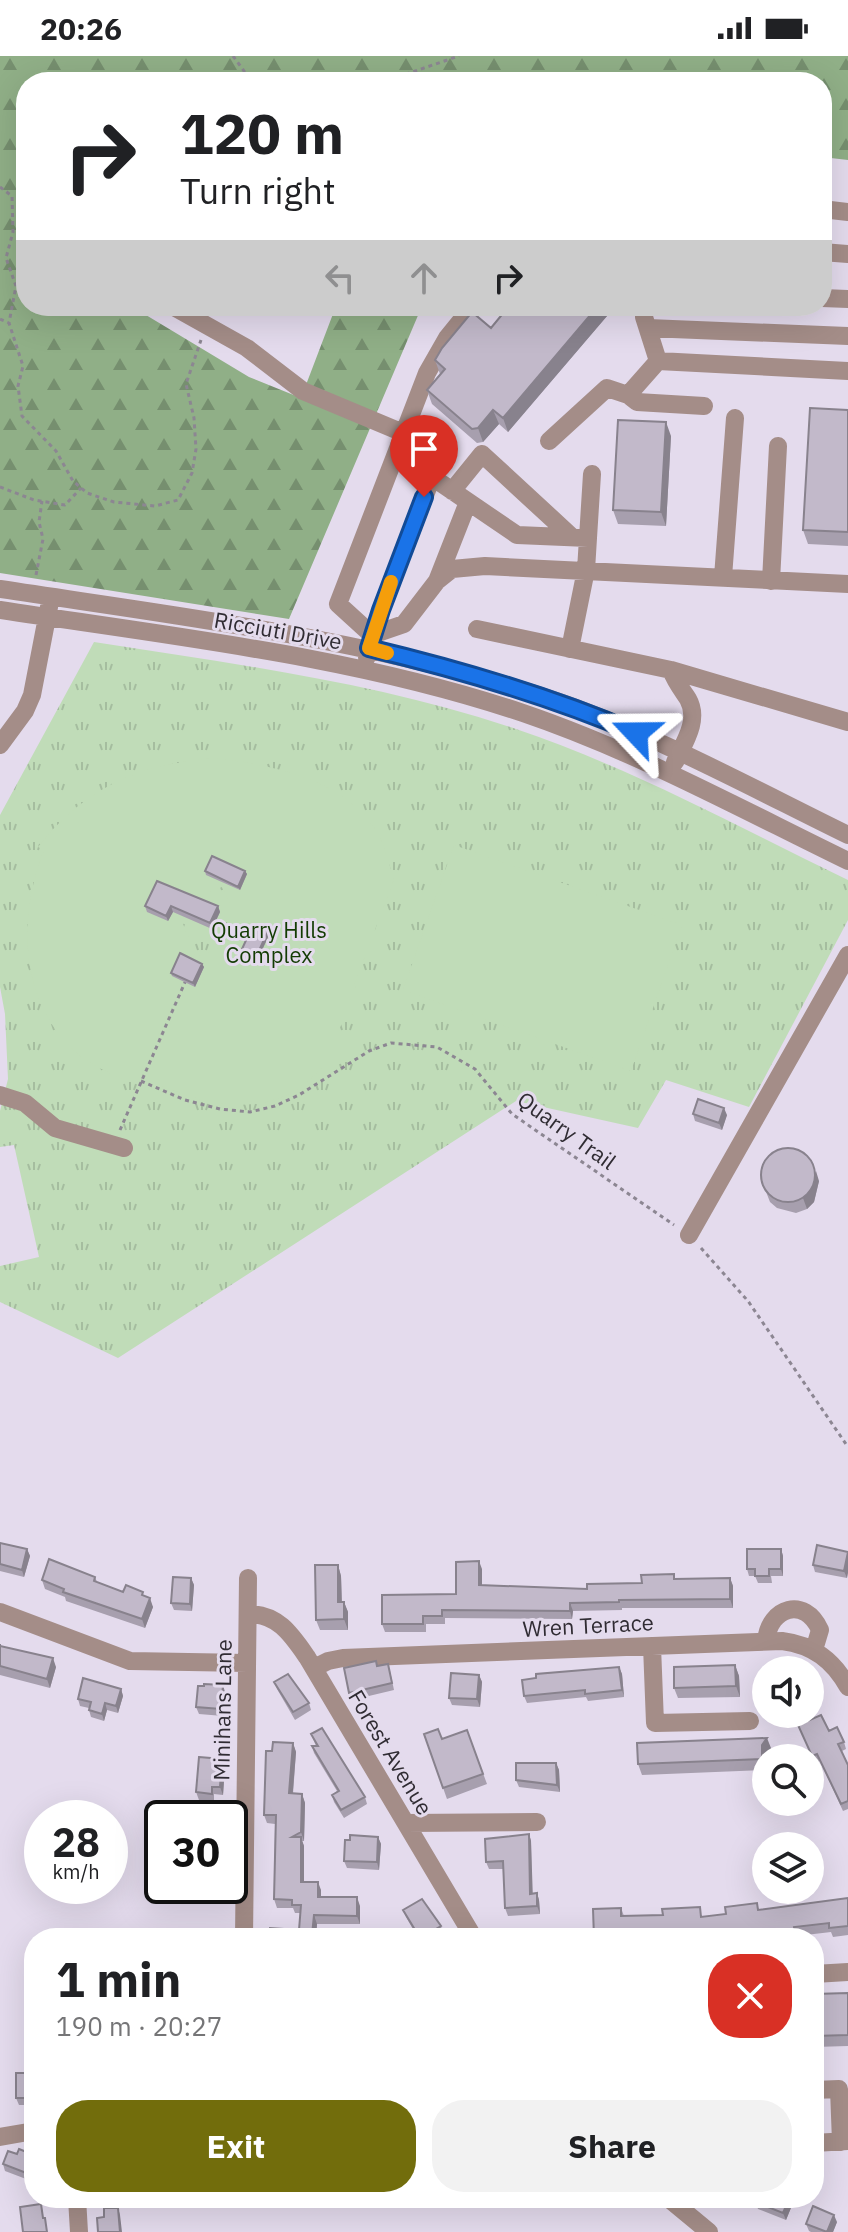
<!DOCTYPE html>
<html lang="en">
<head>
<meta charset="utf-8">
<style>
	:root { --surface:#fff; --page:#f2f2f2; --text:#202124; --muted:#757577; --accent:#726d0c }
	body { margin:0; font-family:"IBM Plex Sans",sans-serif; background:var(--page); color:var(--text); height:100vh; display:flex; flex-direction:column; font-size:30px; white-space:nowrap }
	* { box-sizing:border-box; margin:0 }
	p { font-size:26px; color:var(--muted) }
	.icon { flex:none; width:44px; height:44px; fill:none; stroke:currentColor; stroke-width:2; stroke-linecap:round; stroke-linejoin:round }
	.map { position:relative; flex:1; overflow:hidden }
	.drawer { position:absolute; left:24px; top:1872px; width:800px; height:280px; display:flex; flex-direction:column; background:var(--surface); border-radius:32px; box-shadow:0 8px 32px #0002 }
	.drawer>* { flex:none }
	.hud { position:absolute; left:16px; top:16px; width:816px; height:244px; border-radius:32px; box-shadow:0 8px 32px #0002; background:#fff; color:var(--text); overflow:hidden }
	.fabs { position:absolute; left:752px; top:1600px; display:grid; gap:16px }
	.fabs a { display:grid; place-items:center; width:72px; height:72px; border-radius:50%; background:var(--surface); box-shadow:0 8px 32px #0002; font-size:40px }
	.speed { position:absolute; left:24px; top:1744px; display:flex; gap:16px; font-size:40px; font-weight:700; text-align:center }
	.speed>* { display:grid; place-content:center; width:104px; height:104px; border-radius:50%; background:var(--surface); box-shadow:0 8px 32px #0002; line-height:1 }
	.speed small { font-size:20px; font-weight:400 }
	.speed .limit { border:4px solid #111; border-radius:12px; background:#fff; color:#111 }
	.pin { position:absolute; display:grid; place-items:center; width:68px; height:68px; color:#fff; margin:-82px -34px; border-radius:50% 50% 50% 0; rotate:-45deg; box-shadow:0 0 8px #0007 }
	.pin .icon { rotate:45deg }
	.me { position:absolute; width:88px; margin:-44px; rotate:293deg; stroke-linejoin:round; filter:drop-shadow(0 0 6px #0008) }
	.turn { display:flex; align-items:center; gap:28px; height:168px; padding:0 32px; font-size:36px }
	.turn .icon { width:104px; height:104px; stroke-width:2.5 }
	.turn b { display:block; font-size:56px; line-height:68px }
	.lanes { display:flex; align-items:center; height:76px; padding:0 32px; background:#0003; justify-content:center; gap:40px; direction:ltr }
	.lanes .off { opacity:.35 }
	.round { display:grid; place-items:center; flex:none; width:84px; height:84px; border-radius:32px; background:var(--page) }
	.headline { display:flex; align-items:center; justify-content:space-between; height:136px; padding:0 32px }
	h1 { font-size:48px; font-weight:700; line-height:60px }
	.action { display:flex; gap:16px; margin-top:auto; padding:16px 32px }
	.action a { flex:1; height:92px; border-radius:32px; background:var(--accent); color:#fff; font-size:32px; font-weight:700; line-height:92px; text-align:center }
	.action a+a { background:var(--page); color:var(--text) }
	.status { display:flex; justify-content:space-between; align-items:center; height:56px; padding:0 40px; background:var(--surface); direction:ltr }
	.status svg { height:22px; fill:currentColor }
	.map>svg:first-child { display:block }
	.grass { fill:url(#grass-tufts) }
	.forest { fill:url(#forest-firs) }
	.pitch { fill:#c0dcb8; fill-rule:evenodd }
	.lines { fill:none; stroke-linecap:round; stroke-linejoin:round }
	.path { stroke:#8c8692; stroke-width:3; stroke-dasharray:4 4; stroke-linecap:butt }
	.minor { stroke:#a48d88; stroke-width:18 }
	.wall { fill:#a79fae }
	.shaded-wall { fill:#88828d }
	.building { fill:#c2b9ca; stroke:#88828d; stroke-width:2 }
	.route-casing { stroke:#114b97; stroke-width:20 }
	.route { stroke:#1a73e8; stroke-width:14 }
	.slow { stroke:#f59e0b; stroke-width:14 }
	.labels { text-anchor:middle; dominant-baseline:central; stroke-width:6; stroke-linejoin:round; paint-order:stroke }
	.street-label { font-size:22px; fill:#302c33; stroke:#e4dbed }
	.park-label { font-size:22px; fill:#133c03; stroke:#e4dbed }
</style>
</head>
<body>
<div class="status"><b>20:26</b><svg viewBox="0 0 49 12"><path d="M0 12V9h3v3zM5 12V6h3v6zM10 12V3h3v9zM15 12V0h3v12zM26 1h20v11H26zM47 4h2v5h-2z"/></svg></div>
<div class="map">
<svg width="848" height="2176" viewBox="0 0 848 2176">
	<defs>
		<pattern id="grass-tufts" width="24" height="20" patternUnits="userSpaceOnUse" patternTransform="scale(2)"><rect width="24" height="20" fill="#c0dcb8"/><path d="M3 7l-1-3M5 7V3M7 7l1-3M15 17l-1-3M17 17v-4M19 17l1-3" fill="none" stroke="#a5bd9f"/></pattern>
		<pattern id="forest-firs" width="22" height="20" patternUnits="userSpaceOnUse" patternTransform="scale(2)"><rect width="22" height="20" fill="#90af87"/><path d="M5 1l3.5 6h-7zM16 11l3.5 6h-7z" fill="#768f6f"/></pattern>
	</defs>
	<rect width="100%" height="100%" fill="#e4dbed"/>
	<!-- grass -->
	<path class="grass" d="M94,586C236,608 379,627 516,673C631,712 739,771 848,824V864L749,1051L666,1024L638,1072L516,1045L118,1302L0,1246V1210L39,1201L14,1089L0,1091V1055L8,1023L5,958L0,931V759Z"/>
	<!-- forest -->
	<path class="forest" d="M0,0H848V104L822,101V26H26V250H131L249,321L301,342L336,250H422L289,563L0,517Z"/>
	<!-- pitch -->
	<path class="pitch" d="M218,702C273,710 346,723 377,776C385,791 389,808 394,823L354,930L357,932L324,1009C275,1069 203,1051 143,1021L139,1029C118,1021 97,1013 79,999C19,949 17,862 44,794L38,791C86,730 142,707 218,702ZM222,831L247,883L243,882L196,901L178,855L173,852Z
		M454,789L682,869L631,1015L403,934Z"/>
	<g class="lines">
		<!-- path -->
		<path class="path" d="M233,0L252,26
			M383,26L459,0
			M0,131L12,140L13,176L6,202L16,230L9,267L23,310L18,330L22,360L56,395L73,425L87,437L114,446L155,450L178,444L192,417L196,393L194,362L186,328L201,284
			M0,263L9,267
			M0,431L34,444L65,449L81,432
			M36,519L43,483L39,466L42,445
			M141,1025L185,1044L220,1053L250,1056L275,1050L299,1039L369,995L391,987L437,991L475,1013L512,1058L674,1169
			M120,1074L186,924
			M701,1192L748,1245L848,1391"/>
		<!-- minor -->
		<path class="minor" d="M822,153L848,156
			M822,196L848,198
			M822,242L848,243
			M172,250L247,292L303,335L401,376L432,421L381,554L367,601
			M645,250L644,261L658,305
			M648,272L848,280
			M628,339L658,305L848,315
			M549,385L607,332L628,339L637,346L704,350
			M432,421L517,479L588,482L586,514L570,593
			M452,435L482,398L572,481
			M588,482L592,418
			M723,521L735,362
			M437,525L468,446
			M771,525L778,390
			M0,533C190,562 380,584 562,647C661,682 754,733 848,779
			M0,554C175,581 354,600 523,657C635,695 741,753 848,805
			M477,573L671,614L848,666
			M372,579L404,568L437,525L452,513L485,510L848,528
			M372,579L338,548L427,317L447,282L473,250
			M671,614C675,625 682,634 688,643C700,664 684,687 675,706
			M0,689L25,655L32,639L49,551
			M0,1039L25,1047L55,1072L124,1092
			M689,1179L848,899
			M0,1556L130,1605L247,1607
			M248,1558C278,1558 291,1578 307,1601L474,1882
			M766,1585C769,1551 805,1540 820,1574L814,1594
			M652,1590L655,1667L750,1665
			M314,1612L328,1605L343,1602L782,1585C813,1589 833,1604 848,1631
			M406,1767L537,1766
			M244,1882L248,1522
			M814,1918L848,1916
			M814,2034L839,2033L841,2086
			M0,2081L34,2075
			M814,2087L848,2085
			M77,2142L79,2176
			M668,2142L709,2176"/>
	</g>
	<!-- wall -->
	<path class="wall" d="M613,253L508,376L499,368L483,386L477,387L432,348L427,334L440,318L435,304L491,272Z
		M848,354V490L808,488L803,474Z
		M671,380L666,470L618,468L613,454Z
		M205,815H245L247,818L240,834L206,819Z
		M145,850H218L220,856L212,873L173,856L168,865L147,856Z
		M268,875L269,879L258,903L244,896L242,893Z
		M202,908L204,911L195,931L172,920L171,917Z
		M693,1058L727,1059L722,1074L695,1065Z
		M761,1123L819,1125L814,1146L807,1153L796,1157L777,1152L770,1146Z
		M0,1487L27,1493L30,1500L24,1521L0,1515Z
		M781,1493L783,1500V1520H771L772,1527H758L755,1520H749L747,1513Z
		M848,1496L847,1522L815,1516L813,1509Z
		M338,1509L341,1520L342,1546H344L348,1556V1574H320L316,1564Z
		M482,1513V1529L587,1533L676,1523L730,1522L733,1530V1552H622V1554L573,1555L572,1563L445,1562V1568H426V1576H385L382,1568L456,1538Z
		M95,1521L97,1526L123,1536L145,1540L153,1551L145,1572L66,1545L65,1541L45,1533L42,1524Z
		M191,1522L194,1529L192,1555L174,1554L171,1547Z
		M0,1588L2,1591L56,1611L50,1632L0,1619Z
		M735,1609L739,1620L740,1641L678,1642L674,1632Z
		M378,1610L390,1615L394,1634L352,1644L349,1637Z
		M619,1611L622,1618L624,1641L588,1645L586,1641L527,1647L524,1640Z
		M479,1619L482,1626L480,1651L452,1649L449,1642Z
		M274,1626L309,1647L311,1654L295,1664L277,1633Z
		M121,1633L123,1640L118,1657L107,1654L104,1665L91,1661L89,1654V1652L80,1650L78,1643Z
		M225,1636L223,1660L199,1658L196,1651Z
		M798,1669L829,1675L844,1686L846,1693L842,1695L848,1709V1753L843,1755L820,1705L815,1707Z
		M467,1674L487,1728L447,1743L424,1678L442,1683Z
		M311,1678L365,1741L367,1748L344,1762L334,1746L332,1739L337,1735L314,1697L312,1690H316Z
		M293,1687L296,1696L293,1738H302L305,1747L304,1785H302L304,1790V1826L321,1834V1841L360,1850V1868H317L316,1882H269L299,1874L300,1857H295L293,1852H277L274,1843L275,1768L267,1767L264,1759Z
		M771,1692L766,1699V1714L642,1719L638,1708Z
		M556,1707L559,1714L560,1736L519,1731L516,1724Z
		M225,1710L223,1739L214,1738V1745L199,1744L196,1736Z
		M529,1778L531,1785L532,1838L537,1837L539,1844L540,1858L508,1860L505,1852L503,1813H489L486,1806Z
		M378,1781L381,1788L379,1814L347,1812L344,1805Z
		M848,1842V1879L833,1881L831,1876L797,1880V1882H594L621,1852L624,1860L663,1859L704,1861Z
		M403,1854L441,1870L443,1878L436,1882H418L406,1861Z
		M848,1937V1990L814,1991V1938Z
		M34,2017V2049H19L16,2042Z
		M34,2099V2126L5,2115L3,2108Z
		M754,2142H795L786,2164L758,2153Z
		M837,2166L833,2176H811L809,2175L806,2168Z"/>
	<!-- shaded-wall -->
	<path class="shaded-wall" d="M598,250H611L613,253L508,376L503,362Z
		M493,354L499,368L483,386L478,372Z
		M666,366L671,380L666,470L661,456Z
		M245,815L247,818L240,834L238,831Z
		M171,850L173,856L168,865L166,860Z
		M218,850L220,856L212,873L210,867Z
		M268,875L269,879L258,903L257,899Z
		M202,908L204,911L195,931L193,927Z
		M724,1052L727,1059L722,1074L719,1067Z
		M816,1115L819,1125L814,1146L807,1153L803,1142Z
		M27,1493L30,1500L24,1521L22,1514Z
		M781,1493L783,1500V1520L781,1513Z
		M848,1496V1517L847,1522L844,1515Z
		M479,1505L482,1513V1537L479,1529Z
		M338,1509L341,1520L342,1557L338,1546Z
		M191,1522L194,1529L192,1555L190,1548Z
		M730,1522L733,1530V1552L730,1543Z
		M150,1542L153,1551L145,1572L142,1563Z
		M344,1546L348,1556V1574L344,1563Z
		M570,1547L573,1555L572,1563L570,1555Z
		M53,1602L56,1611L50,1632L47,1623Z
		M735,1609L739,1620L740,1641L736,1630Z
		M619,1611L622,1618L624,1641L622,1634Z
		M479,1619L482,1626L480,1651L477,1643Z
		M223,1629L225,1636L223,1660L221,1653Z
		M121,1633L123,1640L118,1657L116,1650Z
		M105,1647L107,1654L104,1665L102,1658Z
		M767,1682L771,1692L766,1699V1713L762,1703V1689Z
		M293,1687L296,1696L292,1746L289,1737Z
		M222,1703L225,1710L223,1739L220,1731Z
		M556,1707L559,1714L560,1736L557,1729Z
		M302,1738L305,1747L304,1785L301,1776Z
		M529,1778L531,1785L533,1845L530,1838Z
		M301,1781L304,1790V1834L301,1826Z
		M378,1781L381,1788L379,1814L377,1806Z
		M318,1826L321,1834V1849L318,1841Z
		M537,1837L539,1844L540,1858L537,1850Z
		M357,1841L360,1850V1868L357,1860Z
		M314,1859L317,1868L316,1882H314L312,1879Z
		M582,2142H590L583,2150L580,2144Z
		M789,2142H795L786,2164L783,2157Z
		M118,2152L120,2159L122,2176H120Z
		M834,2159L837,2166L833,2176H827Z"/>
	<!-- building -->
	<path class="building" d="M509,250H598L503,362L493,354L478,372L472,373L427,334L445,313L435,304L442,292L472,256L491,272Z
		M810,352L848,354V476L803,474Z
		M618,364L666,366L661,456L613,454Z
		M212,800L245,815L238,831L205,815Z
		M157,825L218,850L210,867L171,850L166,860L145,850Z
		M253,869L268,875L257,899L242,893Z
		M180,897L202,908L193,927L171,917Z
		M698,1043L724,1052L719,1067L693,1058Z
		M761 1119a27 27 0 1 1 54 0a27 27 0 1 1-54 0Z
		M0,1487L27,1493L22,1514L0,1508Z
		M817,1489L848,1496L844,1515L813,1509Z
		M747,1493H781V1513H769V1520H755V1513H747Z
		M49,1503L95,1521L94,1525L123,1536L126,1529L143,1536L142,1539L150,1542L142,1563L63,1536L64,1533L42,1524Z
		M479,1505V1529L587,1533V1528L642,1527L641,1519L674,1518V1523L730,1522V1543L619,1544V1546L570,1547V1555L442,1554V1560H423V1568H382V1539L456,1538V1506Z
		M315,1509H338V1546H344V1563L316,1564Z
		M173,1521L191,1522L190,1548L171,1547Z
		M0,1588V1590L53,1602L47,1623L0,1610Z
		M376,1605L377,1610L388,1608L392,1627L349,1637L344,1612Z
		M735,1609L736,1630L674,1632V1611Z
		M786,1609L794,1614H782Z
		M619,1611L622,1634L585,1638V1634L524,1640L522,1624L536,1622V1618Z
		M451,1617L479,1619L477,1643L449,1642Z
		M288,1618L309,1647L293,1656L274,1626Z
		M83,1622L121,1633L116,1650L105,1647L102,1658L89,1654L91,1646L78,1643Z
		M204,1628L223,1629L221,1653L196,1651L198,1630H204Z
		M821,1659L829,1675L837,1671L844,1686L838,1688L848,1709V1745L841,1748L817,1698L812,1700L798,1669Z
		M322,1672L365,1741L341,1754L332,1739L339,1735L312,1690H318L311,1678Z
		M438,1673L442,1683L467,1674L483,1718L443,1732L424,1678Z
		M767,1682L762,1689V1703L638,1708L637,1687Z
		M273,1686L293,1687L289,1737L302,1738L301,1776L292,1781H301V1826H318V1841H357V1860L314,1859L312,1879L299,1878L298,1882H269L270,1872L299,1874L301,1849H292V1844L274,1843L276,1759H264L266,1695H272Z
		M199,1701L222,1703L220,1731H212V1738L196,1736Z
		M516,1707H556L557,1729L516,1724Z
		M529,1778L530,1838L537,1837V1850L505,1852L503,1805L486,1806L485,1783Z
		M350,1779L378,1781L377,1806L344,1805L345,1784H350Z
		M848,1842V1870L829,1872V1867L794,1871L795,1877L776,1879L775,1874L683,1882H664V1879L594,1882L593,1853L621,1852V1860L663,1859L662,1853L700,1851L701,1861L726,1858L725,1851L757,1847L758,1854Z
		M422,1843L441,1870L420,1882L403,1854Z
		M848,1937V1979L814,1980V1938Z
		M16,2017H34V2042H16Z
		M19,2093L34,2099V2120L3,2108L8,2095L17,2098Z
		M756,2142H789L783,2157L755,2146Z
		M41,2148L43,2162H45L47,2176H23L20,2151Z
		M813,2150L834,2159L827,2176L806,2168Z
		M104,2152H118L120,2176H98L97,2162L104,2161Z"/>
	<g class="lines">
		<!-- route casing -->
		<g class="route-casing">
			<path id="route" d="M424,441L381,554L369,592C461,614 550,640 636,677"/>
		</g>
		<!-- route -->
		<use href="#route" class="route"/>
		<!-- slow -->
		<path class="slow" d="M387,597L369,592L391,526"/>
	</g>
	<g class="labels">
		<!-- street labels -->
		<g class="street-label">
			<text transform="translate(278 574) rotate(10)">Ricciuti Drive</text>
			<text transform="translate(567 1074) rotate(36)">Quarry Trail</text>
			<text transform="translate(588 1569) rotate(-3)">Wren Terrace</text>
			<text transform="translate(222 1654) rotate(-89)">Minihans Lane</text>
			<text transform="translate(391 1696) rotate(59)">Forest Avenue</text>
		</g>
		<!-- park labels -->
		<g class="park-label">
			<text x="269" y="873">Quarry Hills<tspan x="269" dy="25">Complex</tspan></text>
		</g>
	</g>
</svg>
<div class="fabs">
<a><svg class="icon" aria-label="sound" viewBox="0 0 24 24"><path d="M4 9h4l5-4v14l-5-4H4zM17 9q2 3 0 6"/></svg></a>
<a><svg class="icon" aria-label="search" viewBox="0 0 24 24"><circle cx="10" cy="10" r="6"/><path d="M15 15l6 6"/></svg></a>
<a><svg class="icon" aria-label="layers" viewBox="0 0 24 24"><path d="M12 4l9 5-9 5-9-5zM3 14l9 5 9-5"/></svg></a>
</div>
<div class="speed"><div>28<small>km/h</small></div><div class="limit">30</div></div>
<div class="pin" style="left:424px;top:441px;background:#d93025"><svg class="icon" aria-label="arrive" viewBox="0 0 24 24"><path d="M6 21V4h12l-3 4 3 4H6"/></svg></div>
<svg class="me" style="left:636px;top:677px" viewBox="-20 -20 40 40"><path d="M0-17L14 15 0 8-14 15z" fill="#1a73e8" stroke="#fff" stroke-width="4"/></svg>
<div class="hud">
<div class="turn"><svg class="icon" aria-label="right" viewBox="0 0 24 24"><path d="M7 20v-9h11M14 6l5 5-5 5"/></svg><div><b>120 m</b>Turn right</div></div>
<div class="lanes"><svg class="icon off" aria-label="left" viewBox="0 0 24 24"><path d="M17 20v-9H6M10 6l-5 5 5 5"/></svg><svg class="icon off" aria-label="ahead" viewBox="0 0 24 24"><path d="M12 20V5M6 11l6-6 6 6"/></svg><svg class="icon" aria-label="right" viewBox="0 0 24 24"><path d="M7 20v-9h11M14 6l5 5-5 5"/></svg></div>
</div>
<section class="drawer">
<div class="headline"><div><h1>1 min</h1><p>190 m · 20:27</p></div><a class="round" style="background:#d93025;color:#fff"><svg class="icon" aria-label="close" viewBox="0 0 24 24"><path d="M6 6l12 12M18 6L6 18"/></svg></a></div>
<div class="action"><a>Exit</a><a>Share</a></div>
</section>
</div>
</body>
</html>
